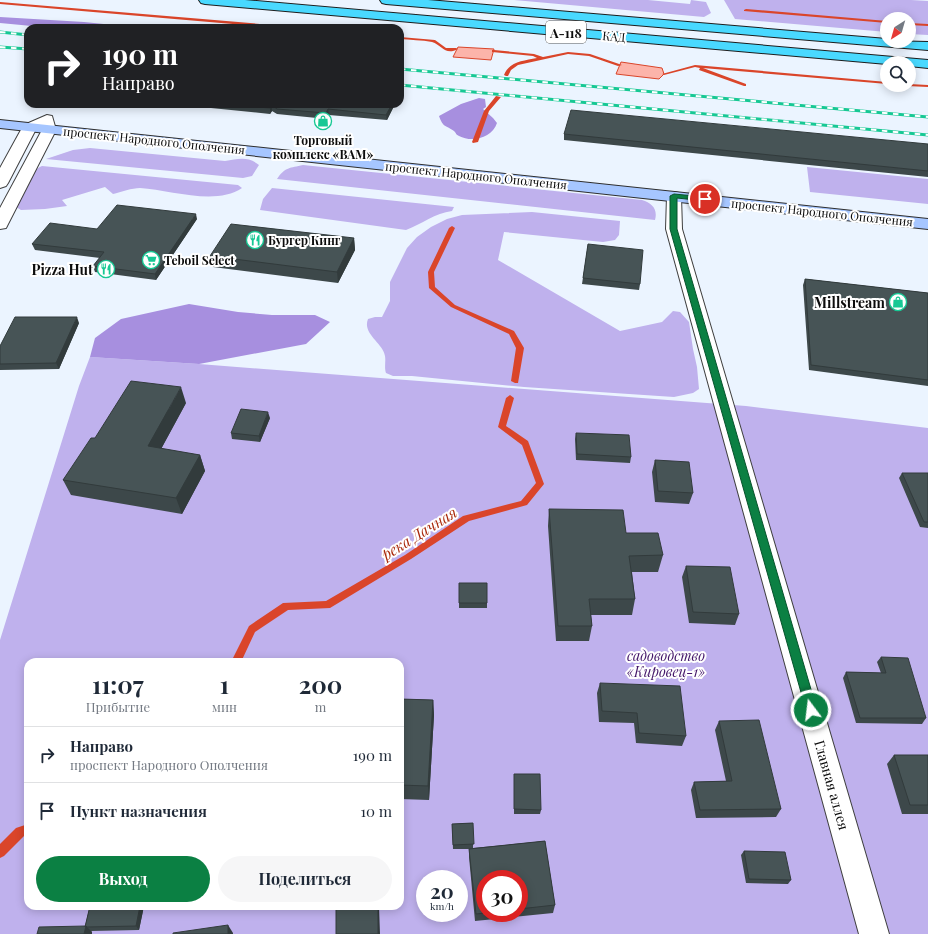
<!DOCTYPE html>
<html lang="ru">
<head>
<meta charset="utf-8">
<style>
	:root { --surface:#fff; --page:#f6f6f7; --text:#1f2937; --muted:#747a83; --line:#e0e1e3; --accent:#0b8043 }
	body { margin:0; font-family:"Playfair Display",serif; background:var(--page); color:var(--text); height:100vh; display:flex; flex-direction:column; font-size:15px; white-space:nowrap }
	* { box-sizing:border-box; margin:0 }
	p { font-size:13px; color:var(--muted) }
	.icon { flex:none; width:22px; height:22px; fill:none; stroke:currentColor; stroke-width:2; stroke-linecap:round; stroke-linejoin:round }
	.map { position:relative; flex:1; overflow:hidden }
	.drawer { position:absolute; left:24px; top:658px; width:380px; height:252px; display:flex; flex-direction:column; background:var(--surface); border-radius:12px; box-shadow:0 2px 10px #0003 }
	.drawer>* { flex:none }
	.hud { position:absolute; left:24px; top:24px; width:380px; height:84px; border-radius:12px; box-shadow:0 2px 10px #0003; background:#202124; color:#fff; overflow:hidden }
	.needle { width:26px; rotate:217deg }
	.tools { position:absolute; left:880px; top:12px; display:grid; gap:8px }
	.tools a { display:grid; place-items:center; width:36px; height:36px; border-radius:50%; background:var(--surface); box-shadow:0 2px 10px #0003; font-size:20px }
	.speed { position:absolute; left:416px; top:870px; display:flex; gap:8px; font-size:20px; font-weight:700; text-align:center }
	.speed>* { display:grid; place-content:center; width:52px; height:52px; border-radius:50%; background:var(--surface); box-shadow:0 2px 10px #0003; line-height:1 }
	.speed small { font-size:10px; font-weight:400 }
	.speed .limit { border:6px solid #d22; background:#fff; color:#111 }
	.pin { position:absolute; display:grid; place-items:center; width:34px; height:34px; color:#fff; margin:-17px; border:2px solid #fff; border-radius:50%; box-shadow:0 1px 4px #0007 }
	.me { position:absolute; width:44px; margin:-22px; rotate:345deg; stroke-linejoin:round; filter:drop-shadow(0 0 3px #0008) }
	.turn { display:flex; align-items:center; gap:14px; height:84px; padding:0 12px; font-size:18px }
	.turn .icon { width:52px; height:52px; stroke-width:2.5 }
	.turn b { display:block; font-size:28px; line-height:34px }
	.eta { display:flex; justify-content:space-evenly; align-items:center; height:68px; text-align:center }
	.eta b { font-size:24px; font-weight:700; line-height:28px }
	.button { display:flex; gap:8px; margin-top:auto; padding:8px 12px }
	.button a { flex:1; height:46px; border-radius:24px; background:var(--accent); color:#fff; font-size:16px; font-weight:700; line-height:46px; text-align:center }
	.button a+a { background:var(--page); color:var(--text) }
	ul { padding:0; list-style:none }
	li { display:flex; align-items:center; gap:12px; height:56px; padding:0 12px; border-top:1px solid var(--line) }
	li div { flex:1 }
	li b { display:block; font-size:15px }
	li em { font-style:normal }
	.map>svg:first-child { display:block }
	.green { fill:#bfb1ed; fill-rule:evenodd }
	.forest { fill:#a78fdf }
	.water { fill:#fcb4aa; stroke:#da452a }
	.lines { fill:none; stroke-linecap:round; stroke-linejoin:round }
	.stream { fill:#da452a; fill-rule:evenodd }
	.minor-casing { stroke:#3f3f3f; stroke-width:2 }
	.tertiary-casing { stroke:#3f3f3f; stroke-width:2 }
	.secondary-casing { stroke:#2e2e2e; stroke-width:2 }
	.motorway-casing { stroke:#1d1d1d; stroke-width:2 }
	.minor { fill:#fff; fill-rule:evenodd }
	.tertiary { fill:#fff; fill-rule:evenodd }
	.secondary { fill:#a6c6ff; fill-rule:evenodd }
	.motorway { fill:#49d9ff; fill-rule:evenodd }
	.rail-casing { stroke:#17c894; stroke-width:3 }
	.rail { stroke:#fff; stroke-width:2; stroke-dasharray:5.5; stroke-linecap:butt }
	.wall { fill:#3d484a; fill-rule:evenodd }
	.shaded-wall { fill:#323b3c }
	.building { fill:#475456; stroke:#323b3c }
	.route { fill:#0b8043; stroke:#07532c }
	.labels { text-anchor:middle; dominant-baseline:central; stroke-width:4; stroke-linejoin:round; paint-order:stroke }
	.far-street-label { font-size:12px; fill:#0c0c0c; stroke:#fff }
	.far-poi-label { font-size:12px; font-weight:bold; fill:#0c0c0c; stroke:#fff; text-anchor:start }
	.shield { fill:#fff; stroke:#555; stroke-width:1 }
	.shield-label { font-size:13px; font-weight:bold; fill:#0c0c0c }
	.poi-label { font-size:14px; font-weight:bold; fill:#0c0c0c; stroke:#fff; text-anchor:end }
	.park-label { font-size:14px; font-style:italic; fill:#441769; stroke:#fff }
	.street-label { font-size:14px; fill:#0c0c0c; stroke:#fff }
	.water-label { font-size:15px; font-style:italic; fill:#a9280a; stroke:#fff }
</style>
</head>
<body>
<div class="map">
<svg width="928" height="934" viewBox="0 0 928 934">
	<rect width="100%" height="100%" fill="#ebf4ff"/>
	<!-- green -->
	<path class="green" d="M514,0H648L690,4L691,0L706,2L711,13L704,17Z
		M724,0H911L928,1V35L909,34V19H887V32L735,19Z
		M90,148L225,161C238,159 248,156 259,165L252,176L243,178L46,159L73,150Z
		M303,165L642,200C652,203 658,209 655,220L277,179C285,167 290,168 303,165Z
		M42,166L238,185L242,188C216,206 170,190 140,188C132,188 121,192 113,194L105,187L62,200L67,206L45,209L21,210L16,207C22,194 27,172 42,166Z
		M807,167L928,179V204L810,192Z
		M272,188L454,207L452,211C435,213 422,224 406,230L260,210L263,199Z
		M532,212L620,221L619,235L615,240L603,242L504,232L498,260L620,331L662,322L673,311L680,312L689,322L693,349L697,367L699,389L693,393L674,397L524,387L412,376H393L386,373C384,367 386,362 385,356C383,343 362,334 368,319L375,317H382L390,301V282L407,248L417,237L431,227L447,219L462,215Z
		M90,357L199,364L746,406L928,428V934H0V640L79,386ZM28,662H400V906H28ZM425,879H459V913H425ZM485,879H519V913H485Z"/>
	<!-- forest -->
	<path class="forest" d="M0,17L84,22L143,28H53L0,23Z
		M479,98L485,99L486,107L483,109L493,118L497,123C492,138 472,143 459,136C455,134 457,134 454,131C446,125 443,128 439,116L461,104Z
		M189,304L238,312L272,315H315L330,322L306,344L199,364L90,357L95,338L121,319Z"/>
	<!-- water -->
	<path class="water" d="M458,47L494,49L491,60L453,57Z
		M621,62L662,68L664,74L659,79L616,74Z"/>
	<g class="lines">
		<!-- stream -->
		<path class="stream" d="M0,2L296,27L298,28H280L0,4Z
			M746,9L887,21V23L744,11V10Z
			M909,23L928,24V26L909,25Z
			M400,37L435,40L446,48H456L458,49C445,56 442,45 432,42C422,40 410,40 400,39Z
			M494,50L534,54L543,57L568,52L590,54L622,65L618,66L589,56L568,54L518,65L511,70L508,76H506L504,75C510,61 523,61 537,58L533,56L492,52V50Z
			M695,65L887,82V84L703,68L746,84V86H744L699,70L700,68L695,67L664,75L662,74Z
			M909,84L928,85V87L907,86V85H909Z
			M496,96L501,97L489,111L478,142L473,143L472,142L484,111Z
			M452,226L455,228L434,272L435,287L455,305L514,331L524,348L518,383H515L511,381L516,348L509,334L451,307L429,288L428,272L449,228Z
			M510,395L514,398L506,426L528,441L544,484L527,505L469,521L411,559L330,608L288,610L255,632L241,662H231L249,626L283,603L326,601L405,555L463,516L521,501L536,483L522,445L498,427L506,398Z
			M28,824V834L24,836L4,856L0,858V844L16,828Z"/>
		<!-- minor casing -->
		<g class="minor-casing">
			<path id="minor" d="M674,192L679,193L681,196L682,229L889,934H859L666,229L667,196L669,193Z"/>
		</g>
		<!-- tertiary casing -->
		<g class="tertiary-casing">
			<path id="tertiary" d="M47,115L52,116L56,130L8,224L6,228L0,229V208L42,130L41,128L35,131L8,183L6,186L0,188V168L22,128L24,125Z"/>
		</g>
		<!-- secondary casing -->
		<g class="secondary-casing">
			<path id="secondary" d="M0,120L928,219V229L0,128Z"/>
		</g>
		<!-- motorway casing -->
		<g class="motorway-casing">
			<path id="motorway" d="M199,0H245L928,60V68L909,66V63H887V64L205,4L201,3Z
				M380,0H428L887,39V41L928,42V50L386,4L382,3Z"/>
		</g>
		<!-- minor -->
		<use href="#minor" class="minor"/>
		<!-- tertiary -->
		<use href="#tertiary" class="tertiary"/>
		<!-- secondary -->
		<use href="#secondary" class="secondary"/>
		<!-- motorway -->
		<use href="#motorway" class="motorway"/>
		<!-- rail casing -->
		<g class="rail-casing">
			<path id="rail" d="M0,32L28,35
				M0,47L28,49
				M400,69L928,117
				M400,85L928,135"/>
		</g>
		<!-- rail -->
		<use href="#rail" class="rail"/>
	</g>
	<!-- wall -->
	<path class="wall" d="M211,104H395L387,120L329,115L327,119L277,114L272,111L270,114L211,108Z
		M564,134L928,144V177L564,140Z
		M197,219L156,280L95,272L93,266L100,258L35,250L32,244Z
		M354,238L355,250L338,283L213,267L210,256Z
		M588,244L640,284L639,290L582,284Z
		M805,279L928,293V386L809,370L803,285Z
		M79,323L59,369L0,370V346Z
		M186,403L161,449L200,455L205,471L182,514L71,495L63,480L95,438Z
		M270,418L260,442L232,439L231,433Z
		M576,433L631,457L630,463L576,460L575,439Z
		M655,460L693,493L689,504L655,502L652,472Z
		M902,473H928V528L920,527L899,478Z
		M549,509L626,533L663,555L658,572H632L635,599L632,615H591L592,626L589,641H556L548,526Z
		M686,566L739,614L735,625L689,623L682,577Z
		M459,583H487V608H459Z
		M881,657L926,718L922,724L856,723L843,678L846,672L881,673L877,662Z
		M600,683L686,736L682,746L636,743L634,723L599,722L597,693Z
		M400,699L433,700L434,715L429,800L400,799Z
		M719,721L781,809L776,817L696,818L691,790L694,782L726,781L715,730Z
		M894,755H928V814H902L887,764Z
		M514,774L541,810L540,814H514Z
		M473,823V848L545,841L555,905L553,913L475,921L469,857V849H453L452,824ZM485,879H519V913H485Z
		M744,851L791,880L788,884L746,883L741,855Z
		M90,906H144L139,930L91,931L92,932V934H37L85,926Z"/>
	<!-- shaded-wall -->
	<path class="shaded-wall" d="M392,104H395L387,120L386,115Z
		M272,105V111L270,114V108Z
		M328,109L329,115L327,119L326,113Z
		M196,214L197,219L156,280L155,274Z
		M354,238L355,250L338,283L337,272Z
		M77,317L79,323L59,369L56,363Z
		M181,387L186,403L154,462L148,446Z
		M268,412L270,418L260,442L259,436Z
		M200,455L205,471L182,514L176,498Z
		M433,700L434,715L429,800L428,786Z
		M140,906H144L139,930L136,926Z
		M378,906H379L380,934H378Z
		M228,925L233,933V934H228Z
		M86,926L92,932V934H84Z"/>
	<!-- building -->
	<path class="building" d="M225,104H392L386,115L328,109L326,113L277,109L272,105L270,108Z
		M571,110L928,144V171L564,134Z
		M117,205L196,214L155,274L93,266L104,252L32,244L50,223L97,229Z
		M231,224L354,238L337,272L210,256Z
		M588,244L643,250L640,284L583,278Z
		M805,279L928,293V380L811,365Z
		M15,317H77L56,363L0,364V346Z
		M131,381L181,387L148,446L200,455L176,498L63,480L91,438H95Z
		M241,409L268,412L259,436L231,433Z
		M576,433L629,435L631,457L577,454Z
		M655,460L689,462L693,493L658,491Z
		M902,473H928V522H924Z
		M549,509L623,510L626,533H658L663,555L629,556L635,599H589L592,626H558Z
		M686,566L730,567L739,614L693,612Z
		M459,583H487V603H459Z
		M881,657L908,658L926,718H860L846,672L886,673Z
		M600,683L680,686L686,736L639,733L637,713L602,711Z
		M400,699L433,700L428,786L400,785Z
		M759,720L781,809L700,810L694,782L732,781L719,721Z
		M894,755H928V805H910Z
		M514,774H540L541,810L514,809Z
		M473,823L474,844L453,845L452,824Z
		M545,841L555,905L519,909V879H485V913L476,914L469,849Z
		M744,851L785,852L791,880L749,879Z
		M90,906H140L136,926L87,927L86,926L85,927Z
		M336,906H378V934H336Z
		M228,925V934H173V933Z
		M86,926L84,934H37L39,927Z"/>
	<!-- route -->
	<path class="route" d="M674,194L705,197L708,199L705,201L677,198V229L817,710L815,714L811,715L807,714L806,710L670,229V196Z"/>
	<!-- icons -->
	<defs>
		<g id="shop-ring" transform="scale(0.9)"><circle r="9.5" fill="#fff" stroke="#17c894" stroke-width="1.5"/><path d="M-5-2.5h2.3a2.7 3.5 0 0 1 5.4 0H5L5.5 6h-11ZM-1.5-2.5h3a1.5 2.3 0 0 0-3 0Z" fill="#17c894"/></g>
		<g id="restaurant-ring" transform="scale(0.9)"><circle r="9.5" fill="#fff" stroke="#17c894" stroke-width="1.5"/><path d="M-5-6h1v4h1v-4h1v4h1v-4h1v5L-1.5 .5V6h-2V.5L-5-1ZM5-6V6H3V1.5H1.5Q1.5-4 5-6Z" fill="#17c894"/></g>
		<g id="supermarket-ring" transform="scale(0.9)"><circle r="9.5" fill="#fff" stroke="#17c894" stroke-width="1.5"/><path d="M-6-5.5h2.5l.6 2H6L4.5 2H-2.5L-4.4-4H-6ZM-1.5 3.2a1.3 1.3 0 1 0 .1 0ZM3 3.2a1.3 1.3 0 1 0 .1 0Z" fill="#17c894"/></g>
	</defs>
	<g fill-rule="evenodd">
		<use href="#shop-ring" x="323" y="121"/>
		<use href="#restaurant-ring" x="255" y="240"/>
		<use href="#supermarket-ring" x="151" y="260"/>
		<use href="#restaurant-ring" x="106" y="269"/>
		<use href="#shop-ring" x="898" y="302"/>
	</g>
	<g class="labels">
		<!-- far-street labels -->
		<g class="far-street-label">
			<text transform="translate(614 36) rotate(5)">КАД</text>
			<text transform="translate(154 140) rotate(6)">проспект Народного Ополчения</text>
			<text transform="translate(476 175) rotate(6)">проспект Народного Ополчения</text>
			<text transform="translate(822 212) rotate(6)">проспект Народного Ополчения</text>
		</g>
		<!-- far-poi labels -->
		<g class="far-poi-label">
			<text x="323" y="140" text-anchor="middle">Торговый<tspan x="323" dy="14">комплекс «ВАМ»</tspan></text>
			<text x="268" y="240">Бургер Кинг</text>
			<text x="164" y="260">Teboil Select</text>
		</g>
		<!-- shield labels -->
		<rect class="shield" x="546" y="21" width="40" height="22" rx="3"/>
		<g class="shield-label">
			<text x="566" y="32">А-118</text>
		</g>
		<!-- poi labels -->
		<g class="poi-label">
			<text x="93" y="269">Pizza Hut</text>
			<text x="885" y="302">Millstream</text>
		</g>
		<!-- park labels -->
		<g class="park-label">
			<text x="666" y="655">садоводство<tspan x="666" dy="16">«Кировец-1»</tspan></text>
		</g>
		<!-- street labels -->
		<g class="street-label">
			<text transform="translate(832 785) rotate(74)">Главная аллея</text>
		</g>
		<!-- water labels -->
		<g class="water-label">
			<text transform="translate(419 533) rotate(-32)">река Дачная</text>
		</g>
	</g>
</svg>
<div class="tools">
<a><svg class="needle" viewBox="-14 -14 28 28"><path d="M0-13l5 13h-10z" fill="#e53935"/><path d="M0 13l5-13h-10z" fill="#747a83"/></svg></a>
<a><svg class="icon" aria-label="search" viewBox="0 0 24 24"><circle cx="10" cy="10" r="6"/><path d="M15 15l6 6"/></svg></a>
</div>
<div class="speed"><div>20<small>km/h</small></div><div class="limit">30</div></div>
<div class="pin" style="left:705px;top:199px;background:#d93025"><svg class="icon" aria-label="arrive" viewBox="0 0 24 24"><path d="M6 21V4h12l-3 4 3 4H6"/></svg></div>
<svg class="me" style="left:811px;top:710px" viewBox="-20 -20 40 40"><circle r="17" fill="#0b8043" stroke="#fff" stroke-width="3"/><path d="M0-11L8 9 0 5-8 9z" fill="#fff"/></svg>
<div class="hud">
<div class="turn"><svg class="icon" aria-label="right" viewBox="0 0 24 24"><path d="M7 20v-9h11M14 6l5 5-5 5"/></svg><div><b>190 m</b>Направо</div></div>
</div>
<section class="drawer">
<div class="eta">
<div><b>11:07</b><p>Прибытие</p></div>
<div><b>1</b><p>мин</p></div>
<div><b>200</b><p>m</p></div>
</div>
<ul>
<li><svg class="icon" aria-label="right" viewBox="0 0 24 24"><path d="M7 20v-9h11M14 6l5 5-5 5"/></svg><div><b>Направо</b><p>проспект Народного Ополчения</p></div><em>190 m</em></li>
<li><svg class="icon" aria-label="arrive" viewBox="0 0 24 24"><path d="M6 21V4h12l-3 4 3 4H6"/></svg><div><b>Пункт назначения</b></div><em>10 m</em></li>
</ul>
<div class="button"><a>Выход</a><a>Поделиться</a></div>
</section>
</div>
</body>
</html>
